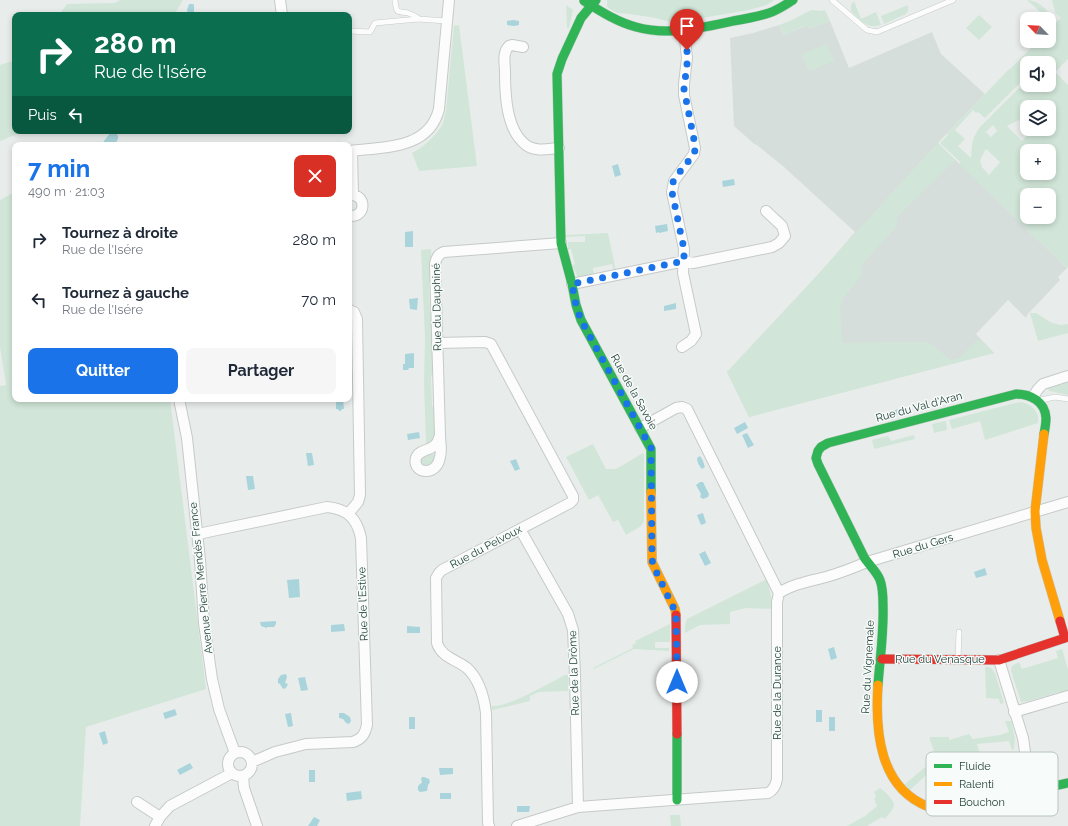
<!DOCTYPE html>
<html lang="fr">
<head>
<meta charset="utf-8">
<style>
	:root { --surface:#fff; --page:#f6f6f7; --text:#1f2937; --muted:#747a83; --accent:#1a73e8 }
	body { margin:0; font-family:Raleway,sans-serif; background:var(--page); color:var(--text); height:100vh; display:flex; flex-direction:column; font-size:15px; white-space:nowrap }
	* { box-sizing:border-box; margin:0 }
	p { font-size:13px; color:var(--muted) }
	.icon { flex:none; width:22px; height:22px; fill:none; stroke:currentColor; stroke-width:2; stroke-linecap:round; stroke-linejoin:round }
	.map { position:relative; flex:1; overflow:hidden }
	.details { position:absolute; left:12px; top:142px; width:340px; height:260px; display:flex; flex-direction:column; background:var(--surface); border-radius:8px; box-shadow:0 2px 6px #0003 }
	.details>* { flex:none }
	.banner { position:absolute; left:12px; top:12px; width:340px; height:122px; border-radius:8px; box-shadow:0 2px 6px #0003; background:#0b6e4f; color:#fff; overflow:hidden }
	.needle { width:26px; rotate:295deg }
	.fabs { position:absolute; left:1020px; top:12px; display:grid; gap:8px }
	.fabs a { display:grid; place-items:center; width:36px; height:36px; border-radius:8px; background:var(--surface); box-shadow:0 2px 6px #0003; font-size:20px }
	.pin { position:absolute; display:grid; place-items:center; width:34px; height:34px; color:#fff; margin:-41px -17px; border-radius:50% 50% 50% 0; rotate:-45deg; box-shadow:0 0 4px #0007 }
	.pin .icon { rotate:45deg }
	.me { position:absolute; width:44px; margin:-22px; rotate:0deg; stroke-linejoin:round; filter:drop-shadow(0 0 3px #0008) }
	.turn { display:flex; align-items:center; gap:14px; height:84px; padding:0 16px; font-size:18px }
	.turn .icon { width:52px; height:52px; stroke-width:2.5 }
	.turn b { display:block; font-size:28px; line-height:34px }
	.then { display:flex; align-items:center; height:38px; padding:0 16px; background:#0003; gap:8px; font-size:15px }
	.round { display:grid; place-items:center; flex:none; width:42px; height:42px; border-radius:8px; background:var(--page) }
	.headline { display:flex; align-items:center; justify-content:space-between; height:68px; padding:0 16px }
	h1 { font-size:24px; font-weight:700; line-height:30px; color:var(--accent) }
	.button { display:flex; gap:8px; margin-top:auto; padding:8px 16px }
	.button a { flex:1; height:46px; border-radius:8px; background:var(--accent); color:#fff; font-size:16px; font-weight:700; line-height:46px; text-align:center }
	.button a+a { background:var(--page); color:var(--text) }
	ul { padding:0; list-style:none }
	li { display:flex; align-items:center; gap:12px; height:60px; padding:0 16px }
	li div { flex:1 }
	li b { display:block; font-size:15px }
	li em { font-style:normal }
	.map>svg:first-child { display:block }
	.built { fill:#d6dedb }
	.green { fill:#d1e6d8; fill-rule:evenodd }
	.water { fill:#a9d4db }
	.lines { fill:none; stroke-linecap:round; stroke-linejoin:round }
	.lane-casing { stroke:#c5cac8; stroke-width:6 }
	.street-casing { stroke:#c5cac8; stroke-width:12 }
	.fast-casing { stroke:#c3cbc8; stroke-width:10 }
	.slow-casing { stroke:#c3cbc8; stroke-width:10 }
	.jam-casing { stroke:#c3cbc8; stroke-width:10 }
	.lane { stroke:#fcfcfc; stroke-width:5 }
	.street { stroke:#fcfcfc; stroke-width:10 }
	.fast { stroke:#30b455; stroke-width:9 }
	.slow { stroke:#ff9f0a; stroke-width:9 }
	.jam { stroke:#e5322d; stroke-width:9 }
	.route { stroke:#1a73e8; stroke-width:7; stroke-dasharray:0 12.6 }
	.labels { text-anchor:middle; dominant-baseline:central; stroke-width:3; stroke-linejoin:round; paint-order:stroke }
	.street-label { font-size:11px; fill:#24423a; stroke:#f7fbf9 }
	.key { fill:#f7fbf9; stroke:#b8c4c0; stroke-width:1 }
	.key-label { font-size:11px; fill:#24423a }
</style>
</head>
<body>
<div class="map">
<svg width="1068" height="826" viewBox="0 0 1068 826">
	<rect width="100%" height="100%" fill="#e8edeb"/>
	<!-- built -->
	<path class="built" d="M830,21L849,68L932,32L941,54L985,94L938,143L1067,268L1058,277L1060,280L1027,315L1026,318L1008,300L976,334L994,353L749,417L727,372L825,267L855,232L784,167L758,146L753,143L734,126L730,38L753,33L779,25L783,35L808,25L809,29Z"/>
	<!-- green -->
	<path class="green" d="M120,0H183L174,15H59L67,4L115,3Z
		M607,0H774L767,5L749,10L673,23L656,18L630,14L617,13L610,9L607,6Z
		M1027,0C1034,0 1043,5 1047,11C1050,14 1051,20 1052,23L1049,19H1048Z
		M1052,0H1068V59L1055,72L1068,85V267L1067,268L959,164L960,162L940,143L948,135L947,134L1009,69V70L1038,41H1049V29L1061,18L1055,12ZM1027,63H1049V85H1027ZM1021,82L1033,93L1019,88L979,128L974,137L972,144L971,158L958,146L965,139L955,130L973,110L976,113L978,112L985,118ZM1027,107H1049V129H1033L1022,141L1007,126L1019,120L1027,124ZM993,125L997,131L991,137L987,133H985ZM986,149L1000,162L989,175L982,167L980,160ZM1027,151H1049V173H1027ZM1027,195H1049V217H1027Z
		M854,1L861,19L876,12L881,25C868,30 860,20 851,11V5Z
		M566,5L573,10L569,28H567Z
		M908,5V11L906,14L884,24L881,16Z
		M812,10L820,11L825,10L830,21L809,29L807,25L783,35L779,25L790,21L809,11Z
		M979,15L992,27L979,40L966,28Z
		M459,25L477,166L419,171L412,153C425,146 436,136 443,123C444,119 445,114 446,110L454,26Z
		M827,44L834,61L809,71L802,54Z
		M15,60V131H25L0,141V65Z
		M938,143L955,160L898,216L896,227L862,264L861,276L843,298L840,308L842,343L924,342L931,344L951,360L960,358L978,339L980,340L994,353L749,417L727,372C799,297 867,219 938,143Z
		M15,192V399H170L206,689L86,727L80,826H0V386L6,385L0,347V200Z
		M608,233L616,271L614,272L612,264L593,268L594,276L580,278H578L572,265L575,264L571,249L568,250V242H585V236L566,237V235Z
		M431,249L432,280L429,282L430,313L433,315L434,373L431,376L432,406L435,408L436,436H434L432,441L426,444L424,382L425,338L421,250Z
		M1030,313H1036L1052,323L1061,325L1068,324V333L1038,341Z
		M349,316L353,322V325L350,327L351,356L354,357V365L349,371Z
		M1068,379V395L1049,391L1048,388L1049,386Z
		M1022,402C1032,405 1040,412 1038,423L985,440L980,421L952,429L949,420L1015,403Z
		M946,421L947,430L934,433L932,424Z
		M914,435L915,439L874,449L872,440L888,436L891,441Z
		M593,444L606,469H616L643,453L644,454V522L641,526L626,535L618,520L613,522L598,495L589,500L566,457Z
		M427,454H433L437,456L436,460L428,468L421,466L420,459L422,456Z
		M767,579L772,601L773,609L746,608L730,612V624L700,625L685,633V625L687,619Z
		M670,624V642H655V648H669V651L634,649L594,669L593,668L633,648L632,645L636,643L635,641Z
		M1062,649L1068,669V692L1060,694L1059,692L1029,701L1021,702L1012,674L1011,671L1012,666L1019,662L1022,669L1058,658L1056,651Z
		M985,667C990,666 992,669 995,673L1004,703L1000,704L999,699L986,698Z
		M565,675H569L568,691L539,692L530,696V701L492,710V706C507,708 549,683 565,675Z
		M1005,721H1011L1015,738L1014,749L1012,750L1009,741L977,744L980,754L936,766L910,790L905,784L936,758L930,740V737H949V740L969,734L973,739L1000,735L1009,732Z
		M880,788C885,791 894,800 894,805C894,809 887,816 885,819L882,817L867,826H847L865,816L877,806L874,799L876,797L874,792Z
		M670,815H680L681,826H671Z"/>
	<!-- water -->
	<path class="water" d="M189,4H193L194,5V12L195,15H188L187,10Z
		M513,20L519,21V25L514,26L507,25V21Z
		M113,131C121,134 119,143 111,145C109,146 107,145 104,145L103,143C104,140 110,133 113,131Z
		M618,164L621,175L615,177L612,166Z
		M734,179L735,185L723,187L722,181Z
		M667,224L668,231L659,233V232L656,233L655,226Z
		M413,231V247H405V232Z
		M418,298L417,310L410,309L409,299Z
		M676,303V309L664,311V306Z
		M414,353V368H409L408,370H403V364H405V354Z
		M336,399H343L344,409H342L341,411H340L337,409H336Z
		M899,409L900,414L889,417L888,412Z
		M745,422L748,428L737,434L734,428Z
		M419,432L420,438L408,440L407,434Z
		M747,433L754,445L748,448L742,435Z
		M306,453H312L314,465L308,466Z
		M700,456L703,461L705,467L702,469C699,466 697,462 697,458Z
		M516,459L520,469L515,471L510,461Z
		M246,476H253L255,489L248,490Z
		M700,482H703L709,494L708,497L703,499L700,497L701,494L696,485Z
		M703,513L706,523L701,525L697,515Z
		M705,551L711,563L705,566L699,554Z
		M985,568L987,575L976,578L974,572Z
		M299,579L300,597L289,598L287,580Z
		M276,621V624L274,627H267V628L261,626L260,622Z
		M344,624L345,631L331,632V625Z
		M407,626L420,627V633H407Z
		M834,647L837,658L831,660L828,649Z
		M286,674L287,677L285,683L288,684L286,688L283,689L280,684L278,683V679L281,675Z
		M305,677L308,690L301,691L298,678Z
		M175,709L177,715L165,719L163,713Z
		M816,710H822V722H816Z
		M291,713L293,726L288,727L285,714Z
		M339,713H344L350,717L351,721L349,724L346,723L343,719L339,718Z
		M409,717H415V729H409Z
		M829,717H835V731H829Z
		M105,731L108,743L103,745L99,733Z
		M190,763L193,768L180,775L177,770Z
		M439,768H453V774L440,775Z
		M309,770H315V782H309Z
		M422,777H424L429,779L430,782L428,785L427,791L420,792L418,790C417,785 420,785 422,782L421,779Z
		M361,791L362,799L347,801L346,793Z
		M440,793H451V799H440Z
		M517,806H530L529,812H517Z
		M314,817L320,820L317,826H308Z"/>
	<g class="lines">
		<!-- lane casing -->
		<g class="lane-casing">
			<path id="lane" d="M832,0L867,30L877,32L953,0
				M395,1C397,14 396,11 408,13C411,14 415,16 418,18
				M349,31L370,32L375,23L418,19L447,21
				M1041,400L1055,397L1068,399
				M958,659L959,632"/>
		</g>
		<!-- street casing -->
		<g class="street-casing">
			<path id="street" d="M280,0L282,15
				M523,47L512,45L509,46C502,53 505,63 505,72C505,94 506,130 526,145C535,152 548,149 559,148
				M349,151C383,147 429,150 439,109L449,0
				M352,151L353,195
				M349,195C367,193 367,218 349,216
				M572,284L675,263L684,261L693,263L772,247L779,243L785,236L782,226L766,211
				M437,343L485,342L491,344L573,496V500L570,503L442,570L439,573L436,578L437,643C441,657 457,660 467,668C480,680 484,697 486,713L488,823L489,826
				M682,347L691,341L696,334L683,273L684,249L672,192L674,181L694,154L695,148L684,95V84L687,58L684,30
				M1033,397L1038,389L1043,384L1068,376
				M179,399L187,438L200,560L204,623L212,679L219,709L235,753
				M440,435C440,442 442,450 440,457C437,477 412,474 416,458C419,449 431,451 436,444C438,442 439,438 440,435L435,264C436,258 438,254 444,252L561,243
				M348,514L358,502L360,495L357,319L354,312L349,310
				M520,529L568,614L573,630L575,675L578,807
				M198,534L327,507C347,509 357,518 361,538L367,725C365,734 362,739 353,742L306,744L275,752L252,762
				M779,593C793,584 810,581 826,577C840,573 853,568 867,562L1068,502
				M999,660L1023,738C1026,756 1027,774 1030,792
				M1014,712L1068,696
				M228 764a12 12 0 1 1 24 0a12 12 0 1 1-24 0Z
				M243,776L244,788L257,826
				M137,802L160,817
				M155,826L160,817L170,806L232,773
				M517,826L578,807L768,793C774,790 776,785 777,779V602L779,593L687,409L682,407L676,408L640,428"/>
		</g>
		<!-- fast casing -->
		<g class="fast-casing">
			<path id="fast" d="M596,0L581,18L562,59L557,74L561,243L572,284L576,305L581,320L651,449V492
				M584,1C600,11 617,22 636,27C667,36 702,28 733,21C745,19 757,17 769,13C778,10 785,5 793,0
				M878,685C880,658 884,632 883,605C883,597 883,588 880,580C877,572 869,565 864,557L818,464L816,458L818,451L821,447L828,443L1016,394C1030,394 1045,401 1046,418C1046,423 1045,429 1044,434
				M677,734V800
				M929,807L937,808L952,809L1068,783"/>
		</g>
		<!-- slow casing -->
		<g class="slow-casing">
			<path id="slow" d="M1044,434L1035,511L1036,528L1042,560L1060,621
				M651,492L652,562L675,609L676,615
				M878,685C875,731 879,788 929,807"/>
		</g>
		<!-- jam casing -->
		<g class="jam-casing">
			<path id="jam" d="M676,615L677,734
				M882,659L999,660L1065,638L1060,621"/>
		</g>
		<!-- lane -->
		<use href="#lane" class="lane"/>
		<!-- street -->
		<use href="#street" class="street"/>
		<!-- fast -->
		<use href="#fast" class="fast"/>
		<!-- slow -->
		<use href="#slow" class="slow"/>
		<!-- jam -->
		<use href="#jam" class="jam"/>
	</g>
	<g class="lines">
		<!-- route -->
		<path class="route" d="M677,682L676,613L653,565L652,559L651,448L581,320L576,305L572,284L684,261V249L672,192L673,182L675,178L694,154L695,150V145L684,89L687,64V50"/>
	</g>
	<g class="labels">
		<!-- street labels -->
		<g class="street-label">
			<text transform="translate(437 307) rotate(-91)">Rue du Dauphiné</text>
			<text transform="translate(634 392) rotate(61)">Rue de la Savoie</text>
			<text transform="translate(919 407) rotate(-15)">Rue du Val d'Aran</text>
			<text transform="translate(923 546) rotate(-17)">Rue du Gers</text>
			<text transform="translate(486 547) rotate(-28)">Rue du Pelvoux</text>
			<text transform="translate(201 578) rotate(-96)">Avenue Pierre Mendès France</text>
			<text transform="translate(363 604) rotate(-92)">Rue de l'Estive</text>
			<text x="940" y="659">Rue du Venasque</text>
			<text transform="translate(868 667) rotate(-87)">Rue du Vignemale</text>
			<text transform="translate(574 673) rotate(-92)">Rue de la Drôme</text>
			<text transform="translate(777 693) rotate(-90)">Rue de la Durance</text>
		</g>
	</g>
	<!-- legend -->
	<rect x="926" y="752" width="132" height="64" rx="6" class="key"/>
	<rect x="934" y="764" width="18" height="4" fill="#30b455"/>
	<rect x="934" y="782" width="18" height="4" fill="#ff9f0a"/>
	<rect x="934" y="800" width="18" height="4" fill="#e5322d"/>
	<g class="key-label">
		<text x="959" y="770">Fluide</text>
		<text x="959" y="788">Ralenti</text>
		<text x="959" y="806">Bouchon</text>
	</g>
</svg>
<div class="fabs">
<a><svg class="needle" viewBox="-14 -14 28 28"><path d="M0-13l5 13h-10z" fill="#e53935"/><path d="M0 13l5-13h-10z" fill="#747a83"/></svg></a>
<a><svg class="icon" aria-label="sound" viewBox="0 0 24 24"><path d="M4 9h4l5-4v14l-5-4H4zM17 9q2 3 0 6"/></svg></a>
<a><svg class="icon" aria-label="layers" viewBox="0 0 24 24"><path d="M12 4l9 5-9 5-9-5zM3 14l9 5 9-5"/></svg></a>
<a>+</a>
<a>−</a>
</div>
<div class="pin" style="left:687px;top:50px;background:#d93025"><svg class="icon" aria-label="arrive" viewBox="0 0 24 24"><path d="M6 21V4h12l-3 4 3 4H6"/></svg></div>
<svg class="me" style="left:677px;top:682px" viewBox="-20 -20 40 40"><circle r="19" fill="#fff"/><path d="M0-13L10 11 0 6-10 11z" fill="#1a73e8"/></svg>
<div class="banner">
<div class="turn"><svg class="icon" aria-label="right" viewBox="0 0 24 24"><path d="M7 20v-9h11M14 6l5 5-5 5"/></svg><div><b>280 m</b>Rue de l'Isére</div></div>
<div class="then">Puis<svg class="icon" aria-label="left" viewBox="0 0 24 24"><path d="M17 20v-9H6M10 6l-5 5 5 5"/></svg></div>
</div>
<section class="details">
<div class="headline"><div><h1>7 min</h1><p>490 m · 21:03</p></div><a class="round" style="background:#d93025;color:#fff"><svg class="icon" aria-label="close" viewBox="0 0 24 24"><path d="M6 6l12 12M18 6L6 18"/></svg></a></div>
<ul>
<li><svg class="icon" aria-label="right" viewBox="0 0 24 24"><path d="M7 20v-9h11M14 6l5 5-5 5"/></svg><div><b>Tournez à droite</b><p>Rue de l'Isére</p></div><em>280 m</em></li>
<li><svg class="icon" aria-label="left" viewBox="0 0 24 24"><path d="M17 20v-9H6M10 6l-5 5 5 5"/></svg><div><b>Tournez à gauche</b><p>Rue de l'Isére</p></div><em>70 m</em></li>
</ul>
<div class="button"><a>Quitter</a><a>Partager</a></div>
</section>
</div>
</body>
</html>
